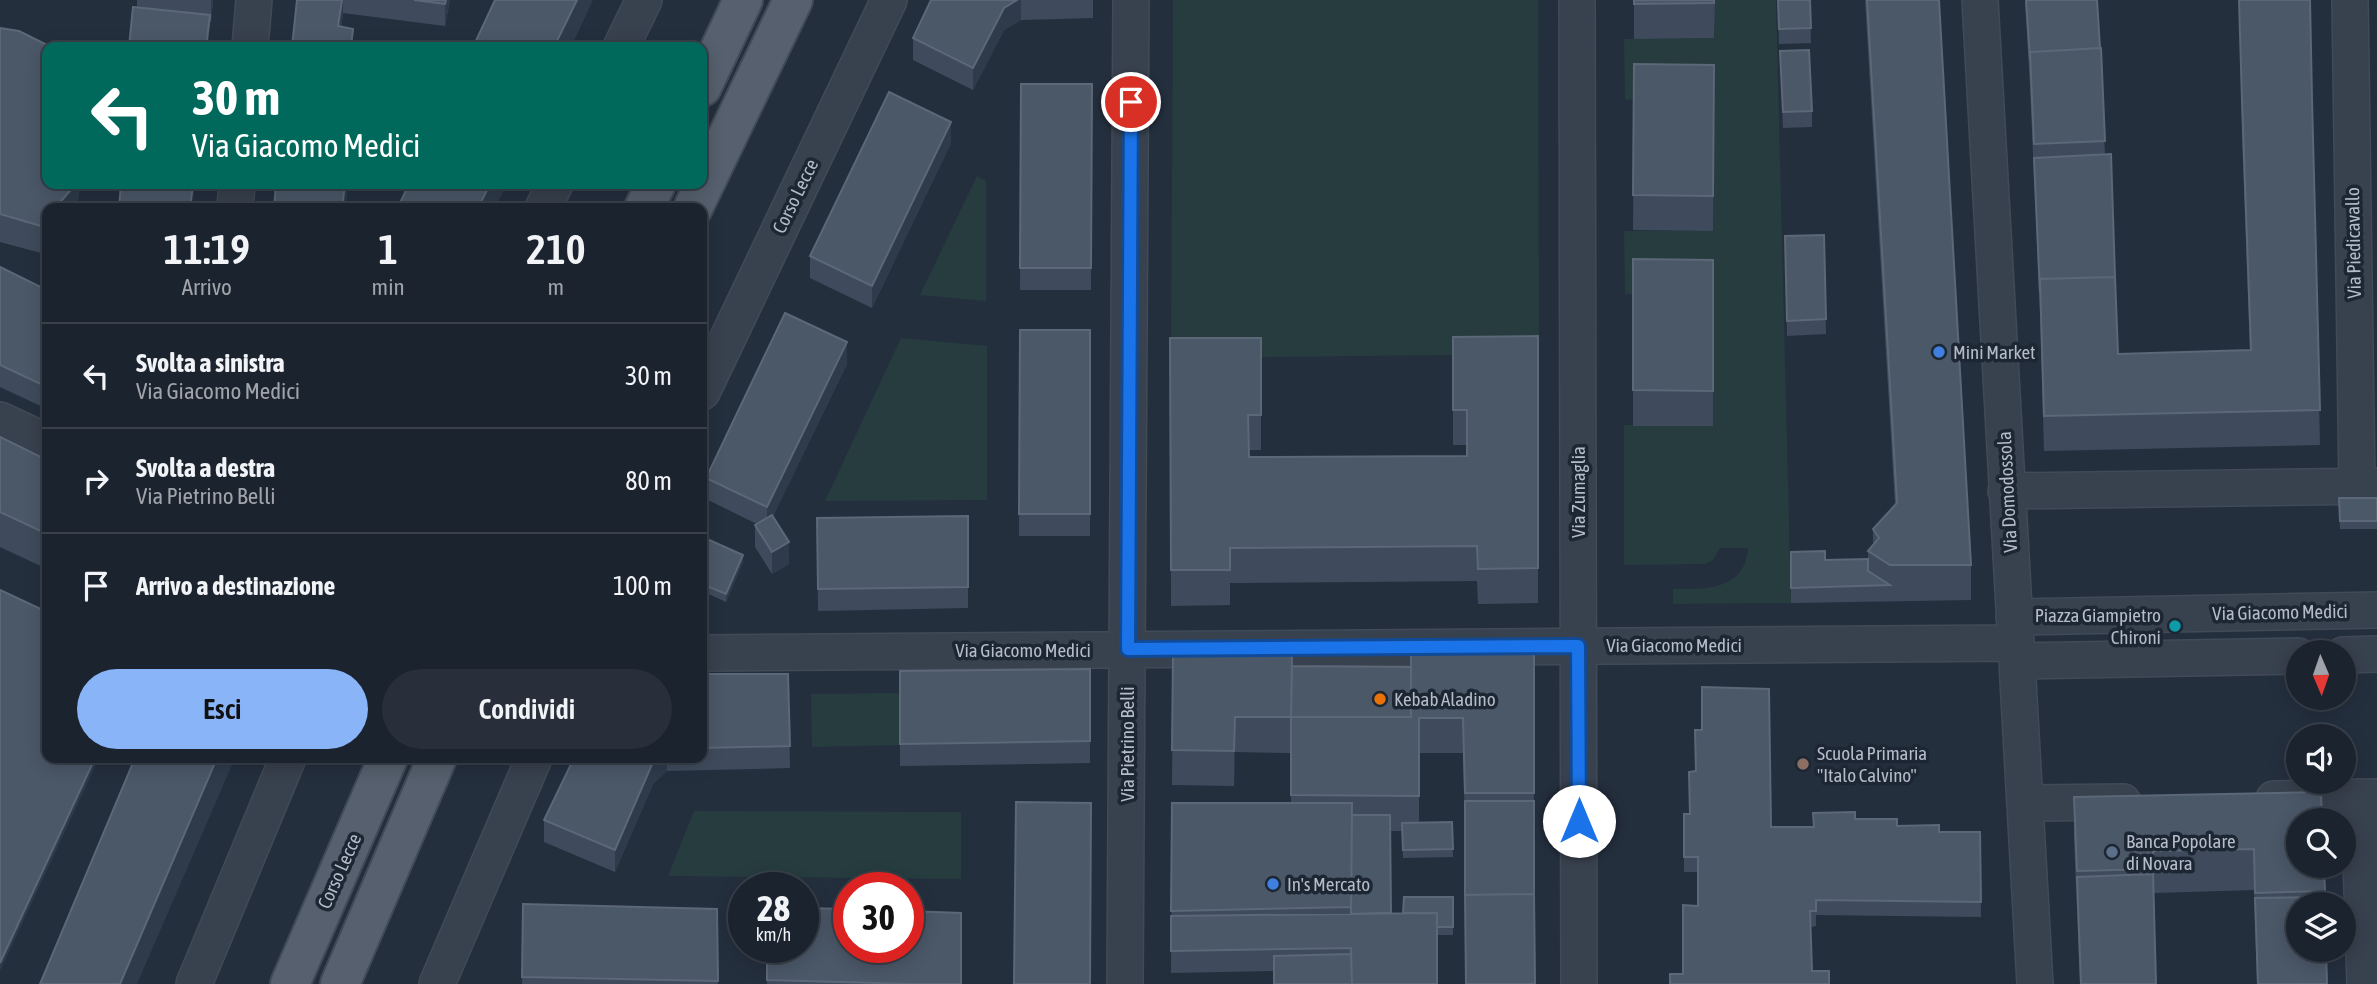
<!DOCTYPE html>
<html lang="it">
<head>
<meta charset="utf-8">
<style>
	:root { --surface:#1b232e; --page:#282f3a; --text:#f1f3f6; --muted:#a0a4aa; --line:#39404a; --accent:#8ab4f8 }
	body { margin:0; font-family:"Asap Condensed",sans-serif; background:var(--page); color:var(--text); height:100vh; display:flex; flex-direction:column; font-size:26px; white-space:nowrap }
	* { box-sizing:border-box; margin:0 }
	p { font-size:23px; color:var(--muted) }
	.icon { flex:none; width:38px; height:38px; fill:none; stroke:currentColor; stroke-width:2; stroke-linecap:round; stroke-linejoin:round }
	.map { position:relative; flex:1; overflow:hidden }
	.sheet { position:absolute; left:42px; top:203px; width:665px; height:560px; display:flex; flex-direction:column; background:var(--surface); border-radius:14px; box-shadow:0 4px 18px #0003,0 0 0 2px var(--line) }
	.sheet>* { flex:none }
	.top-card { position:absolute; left:42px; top:42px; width:665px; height:147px; border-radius:14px; box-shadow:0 4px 18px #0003,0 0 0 2px var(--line); background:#00695c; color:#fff; overflow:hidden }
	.needle { width:46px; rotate:178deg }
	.tools { position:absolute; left:2286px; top:640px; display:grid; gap:14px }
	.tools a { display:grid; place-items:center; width:70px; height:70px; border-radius:50%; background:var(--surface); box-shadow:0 4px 18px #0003,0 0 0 2px var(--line); font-size:35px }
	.speed { position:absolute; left:728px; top:872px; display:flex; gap:14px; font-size:35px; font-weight:700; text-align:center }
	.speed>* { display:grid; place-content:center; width:91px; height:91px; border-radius:50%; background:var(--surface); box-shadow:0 4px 18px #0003,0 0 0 2px var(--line); line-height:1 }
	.speed small { font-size:18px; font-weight:400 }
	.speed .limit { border:10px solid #d22; background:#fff; color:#111 }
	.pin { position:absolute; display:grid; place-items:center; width:60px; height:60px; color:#fff; margin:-30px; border:4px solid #fff; border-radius:50%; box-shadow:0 2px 7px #0007 }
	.me { position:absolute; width:77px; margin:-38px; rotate:0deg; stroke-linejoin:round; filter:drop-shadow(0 0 5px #0008) }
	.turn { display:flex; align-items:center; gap:24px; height:147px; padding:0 35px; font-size:32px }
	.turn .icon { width:91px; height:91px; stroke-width:2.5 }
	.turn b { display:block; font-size:49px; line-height:60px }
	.eta { display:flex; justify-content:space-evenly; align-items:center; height:119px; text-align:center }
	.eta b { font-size:42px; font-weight:600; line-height:49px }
	.cta { display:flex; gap:14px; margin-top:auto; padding:14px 35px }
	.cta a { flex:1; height:80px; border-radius:42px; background:var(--accent); color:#111; font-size:28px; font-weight:600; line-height:80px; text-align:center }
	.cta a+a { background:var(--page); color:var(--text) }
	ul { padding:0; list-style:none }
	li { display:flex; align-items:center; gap:21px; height:105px; padding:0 35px; border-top:2px solid var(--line) }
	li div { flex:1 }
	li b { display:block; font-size:26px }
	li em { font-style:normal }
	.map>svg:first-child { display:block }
	.green { fill:#263c3f }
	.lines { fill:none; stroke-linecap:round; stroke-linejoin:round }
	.street-casing { stroke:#414a57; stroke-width:38 }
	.primary-casing { stroke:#414a57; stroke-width:42 }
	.street { stroke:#38414e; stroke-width:35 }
	.primary { stroke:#56606e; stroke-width:38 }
	.wall { fill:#3f4b5c }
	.shaded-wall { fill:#2f3b4b }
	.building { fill:#4b5868; stroke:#5c6777; stroke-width:2 }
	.route-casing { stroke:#114b97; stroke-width:18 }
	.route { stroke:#1a73e8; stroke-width:12 }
	.shop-dot { fill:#3f7fe0; stroke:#1d2633; stroke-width:2.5 }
	.culture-dot { fill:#0f9aa8; stroke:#1d2633; stroke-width:2.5 }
	.food-dot { fill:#e8710a; stroke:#1d2633; stroke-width:2.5 }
	.education-dot { fill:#8d6e63; stroke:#1d2633; stroke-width:2.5 }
	.service-dot { fill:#5c6f8a; stroke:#1d2633; stroke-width:2.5 }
	.labels { text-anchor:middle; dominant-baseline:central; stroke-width:7; stroke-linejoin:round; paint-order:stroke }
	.street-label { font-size:19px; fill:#b4bcc9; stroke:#1d2633 }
	.poi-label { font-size:19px; fill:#b4bcc9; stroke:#1d2633; text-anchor:start }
</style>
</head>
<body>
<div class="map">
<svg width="2377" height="984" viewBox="0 0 2377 984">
	<rect width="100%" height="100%" fill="#242f3e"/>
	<!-- green -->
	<path class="green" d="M1173,0H1538L1539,354L1171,358Z
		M1715,0H1776L1791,603L1673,604V589C1704,589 1745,591 1748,548H1720L1713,560L1705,564L1624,565V425L1713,426V295L1625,294L1624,231H1713L1634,99L1625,100L1624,39L1714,38Z
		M977,176L986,181V301L920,295Z
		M901,338L987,346V500L825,501Z
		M900,693L901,745L812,747L811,694Z
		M694,811L961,812V879L668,876Z"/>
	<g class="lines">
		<!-- street casing -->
		<g class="street-casing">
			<path id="street" d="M1577,0L1579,984
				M1980,0L2035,984
				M2350,0L2357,486
				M250,47L254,0
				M621,47L644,0
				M235,208L237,184
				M543,208L555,184
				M702,392L889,0
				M0,420L47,442
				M2006,491L2377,486
				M2014,617L2377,610
				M702,653L2016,643
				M2343,655L2377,654
				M2017,661L2298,656
				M2359,797L2365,984
				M2274,799L2377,797
				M2025,803L2123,802
				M194,984L288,758
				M437,984L534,758
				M1125,984L1131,0"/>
		</g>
		<!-- primary casing -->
		<g class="primary-casing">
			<path id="primary" d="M702,87L743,0
				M644,208L656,184
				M693,208L793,0
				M290,984L388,758
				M340,984L437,758"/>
		</g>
		<!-- street -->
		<use href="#street" class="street"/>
		<!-- primary -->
		<use href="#primary" class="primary"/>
	</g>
	<!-- wall -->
	<path class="wall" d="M137,0H213L211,22H210L208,47H129L137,7Z
		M297,0H450L445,26L343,13L341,27L353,47Z
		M931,0H1093V18L1021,20L1004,30L973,90L913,60V38Z
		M1634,0H1715L1714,38L1634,39Z
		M1778,0H1810L1811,43L1779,44Z
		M1865,0H1939L1971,565V600L1791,603V552L1825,560L1868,559V551L1873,546V529L1895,505Z
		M2025,0H2097L2105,155L2118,354L2250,350L2242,136L2239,0H2310L2320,445L2044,451L2040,315L2030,87Z
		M0,28L47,184H80L77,208H47L41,253L0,242Z
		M1780,51L1812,111V127L1783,128Z
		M1634,64L1714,65L1713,231L1633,230Z
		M1021,84H1092L1091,290H1020Z
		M951,143L872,308L810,278V256Z
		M1824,235L1826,334L1787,336L1785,236Z
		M1633,259L1713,260V426H1633Z
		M0,267L47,290V409L0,387Z
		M1020,330H1090V536H1019Z
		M1538,336V603L1478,604L1477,581L1230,583V605L1171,606L1170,338L1261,415V450H1249V457L1467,456V445H1453V337Z
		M847,364L773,516L789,564L772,574L755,547V525L757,524L706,499V478Z
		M0,437L47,460V569L0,547Z
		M2339,498H2377V529H2340Z
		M968,516V608L818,611L817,518Z
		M702,550L743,562L726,602L702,591Z
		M1534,652V894L1535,984H1465V825L1463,753H1419V822H1452L1453,857L1403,858L1402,831H1391V913H1403L1453,897V935H1437L1274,971L1171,973L1172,803H1291V753L1235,752L1234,786L1172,785L1173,653L1292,666L1411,667Z
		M1090,669V763L900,766V671Z
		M702,674H788L790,768L667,771L653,784L615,872L544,842V820L574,758H702Z
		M2074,797L2324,866L2327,984H2257L2254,890L2154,893L2156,984H2080L2074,838Z
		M1813,813L1939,832H1980L1981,917L1816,915V926L1810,927L1683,974L1698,906V872H1684V814L1771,827H1813Z
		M523,904L717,909L718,984H522Z
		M767,947L961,984H767Z"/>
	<!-- shaded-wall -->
	<path class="shaded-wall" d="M211,0H213L211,22Z
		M342,0H343V13L338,47V26Z
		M446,0H450L445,26V4Z
		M577,0H593L571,47H554Z
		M1017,0H1021V20L1004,30L973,90V68L1004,8Z
		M210,15L208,47H206Z
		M951,122V143L872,308V286Z
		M76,184H80L77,208H55Z
		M193,184H195L192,208H190Z
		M345,184H348L346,208H342Z
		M490,184H507L495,208H478Z
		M47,218V245L41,253V226Z
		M847,342V364L767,529V507Z
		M789,542V564L772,574V552Z
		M743,555V562L726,602V594Z
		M1235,717V752L1234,786V751Z
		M95,758H99L0,971V963Z
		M217,758H235L137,984H120Z
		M658,758H667V771L653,784L615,872V850L653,762Z"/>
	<!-- building -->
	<path class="building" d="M297,0H342L338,26L353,29L351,47H292Z
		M414,0H446L445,4Z
		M495,0H577L554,47H473Z
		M931,0H1017L1004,8L973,68L913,38Z
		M1634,0H1714V3L1634,4Z
		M1778,0H1810L1811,28L1779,29Z
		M1867,0H1939L1971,565H1890L1868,551L1879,538L1873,529L1897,503Z
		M2026,0H2097L2100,48L2030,52V59Z
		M2239,0H2310L2312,99L2320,410L2044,416L2040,279L2115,277L2118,354L2251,350L2242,100Z
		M133,7L210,15L206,47H129Z
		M0,28L19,31L51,47H47V184H76L55,208H47V218L41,226L0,214Z
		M2101,48L2105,141L2034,144L2030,52Z
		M1809,50L1812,111L1783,112L1780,51Z
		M1634,64L1714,65L1713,196L1633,195Z
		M1021,84H1092L1091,268H1020Z
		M889,92L951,122L872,286L810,256Z
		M2111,154L2115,277L2040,279V293L2034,158Z
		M121,184H193L190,208H119Z
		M276,184H345L342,208H274Z
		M409,184H490L478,208H407L399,205Z
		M1824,235L1826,319L1787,321L1785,236Z
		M1633,259L1713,260V391L1633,390Z
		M0,267L47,290V387L0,365Z
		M785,313L847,342L767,507L706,478Z
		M1020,330H1090V514H1019Z
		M1538,336V568L1478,569L1477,546L1230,548V570H1171L1170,338H1261V415H1248L1249,457L1467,456V410H1453V337Z
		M0,437L47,460V534L0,512Z
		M2339,498H2377V521H2340Z
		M772,515L789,542L772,552L755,525Z
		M968,516V587L818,589L817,518Z
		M707,539L743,555L726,594L702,584V550Z
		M1825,551V560L1868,559V571L1890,585L1791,588V552Z
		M0,590L47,612V758H95L0,963Z
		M1292,652L1291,717H1235L1234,751L1172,750L1173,653Z
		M1534,652V793H1465L1463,718H1419V796L1291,795V717H1411V653Z
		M1292,666L1411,667V717H1291Z
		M1090,669V741L900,744V671Z
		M702,674H788L790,746L702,748Z
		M1702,687L1769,689L1771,827H1814L1813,813L1855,812V819H1897V826L1939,825V832H1980L1981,902L1816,900V911H1810L1812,971H1829V984H1670V974H1683V905L1698,906V857H1684V814H1690L1689,772L1696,771L1695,730H1702Z
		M135,758H217L120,984H40Z
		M574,758H658L653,762L615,850L544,820Z
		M2321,792L2322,821H2298V866H2324L2325,891L2255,893L2254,849L2153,851V869L2077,871L2074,797Z
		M1465,801H1534V894L1465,895Z
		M1016,802L1091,803L1090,984H1014Z
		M1172,803H1352L1351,907L1171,911Z
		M1352,815H1390L1391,913L1351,914Z
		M1452,822L1453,849L1403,850L1402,823Z
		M2153,874L2156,984H2081L2077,877Z
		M1534,894L1535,984H1466L1465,895Z
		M1404,897H1453V927H1437V913H1403Z
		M2325,897V905H2298V950H2326L2327,984H2258L2255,898Z
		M523,904L717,909L718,981L522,977Z
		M803,908L849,909V947H908V911L961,913V984H913L767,980V947H803Z
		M1437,913V984H1352L1351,948L1171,951V916Z
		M1351,954L1352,984H1274V956Z"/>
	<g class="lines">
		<!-- route casing -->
		<g class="route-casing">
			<path id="route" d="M1131,102L1128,649L1578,646L1579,821"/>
		</g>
		<!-- route -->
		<use href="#route" class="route"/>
	</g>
	<!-- markers -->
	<g class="shop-dot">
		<circle cx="1939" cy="352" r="7"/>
		<circle cx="1273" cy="884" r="7"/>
	</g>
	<circle class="culture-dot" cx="2175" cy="626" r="7"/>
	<circle class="food-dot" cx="1380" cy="699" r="7"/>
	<circle class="education-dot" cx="1803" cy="764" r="7"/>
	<circle class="service-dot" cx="2112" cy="852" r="7"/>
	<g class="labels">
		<!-- street labels -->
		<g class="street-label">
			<text transform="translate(795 196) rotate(-64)">Corso Lecce</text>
			<text transform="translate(2353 243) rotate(-91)">Via Piedicavallo</text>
			<text transform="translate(1578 492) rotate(-90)">Via Zumaglia</text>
			<text transform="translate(2007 492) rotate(-93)">Via Domodossola</text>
			<text transform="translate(2280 612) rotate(-1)">Via Giacomo Medici</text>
			<text x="1674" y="645">Via Giacomo Medici</text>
			<text x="1023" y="650">Via Giacomo Medici</text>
			<text transform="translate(1127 744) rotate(-90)">Via Pietrino Belli</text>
			<text transform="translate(339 871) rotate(-66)">Corso Lecce</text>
		</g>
		<!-- poi labels -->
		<g class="poi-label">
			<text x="1953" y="352">Mini Market</text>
			<text x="2161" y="615" text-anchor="end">Piazza Giampietro<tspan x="2161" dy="22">Chironi</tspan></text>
			<text x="1394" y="699">Kebab Aladino</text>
			<text x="1817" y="753">Scuola Primaria<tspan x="1817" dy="22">"Italo Calvino"</tspan></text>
			<text x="2126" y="841">Banca Popolare<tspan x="2126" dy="22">di Novara</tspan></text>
			<text x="1287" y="884">In's Mercato</text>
		</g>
	</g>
</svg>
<div class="tools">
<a><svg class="needle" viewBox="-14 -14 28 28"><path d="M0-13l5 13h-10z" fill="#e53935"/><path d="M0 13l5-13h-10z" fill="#a0a4aa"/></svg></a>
<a><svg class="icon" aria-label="sound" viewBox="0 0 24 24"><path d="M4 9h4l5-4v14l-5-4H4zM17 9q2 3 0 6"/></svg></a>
<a><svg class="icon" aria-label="search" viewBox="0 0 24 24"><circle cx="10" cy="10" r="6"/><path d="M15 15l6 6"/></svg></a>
<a><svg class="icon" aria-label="layers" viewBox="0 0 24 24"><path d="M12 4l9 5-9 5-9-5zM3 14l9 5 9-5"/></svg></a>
</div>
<div class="speed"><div>28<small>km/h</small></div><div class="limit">30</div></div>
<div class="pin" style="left:1131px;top:102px;background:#d93025"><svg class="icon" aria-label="arrive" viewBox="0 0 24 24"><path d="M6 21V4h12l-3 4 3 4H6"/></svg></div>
<svg class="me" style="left:1579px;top:821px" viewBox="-20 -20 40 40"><circle r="19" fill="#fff"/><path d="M0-13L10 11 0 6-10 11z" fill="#1a73e8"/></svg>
<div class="top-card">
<div class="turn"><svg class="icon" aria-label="left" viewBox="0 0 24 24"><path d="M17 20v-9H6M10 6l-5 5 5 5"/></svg><div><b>30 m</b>Via Giacomo Medici</div></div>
</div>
<section class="sheet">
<div class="eta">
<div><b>11:19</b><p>Arrivo</p></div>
<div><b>1</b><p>min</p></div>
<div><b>210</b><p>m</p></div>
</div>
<ul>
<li><svg class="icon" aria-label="left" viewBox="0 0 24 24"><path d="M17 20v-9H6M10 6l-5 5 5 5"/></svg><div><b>Svolta a sinistra</b><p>Via Giacomo Medici</p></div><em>30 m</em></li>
<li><svg class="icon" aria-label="right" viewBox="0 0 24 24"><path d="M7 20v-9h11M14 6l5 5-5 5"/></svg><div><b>Svolta a destra</b><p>Via Pietrino Belli</p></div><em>80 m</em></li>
<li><svg class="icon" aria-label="arrive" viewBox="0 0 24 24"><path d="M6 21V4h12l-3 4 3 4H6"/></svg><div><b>Arrivo a destinazione</b></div><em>100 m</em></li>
</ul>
<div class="cta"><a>Esci</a><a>Condividi</a></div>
</section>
</div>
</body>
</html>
